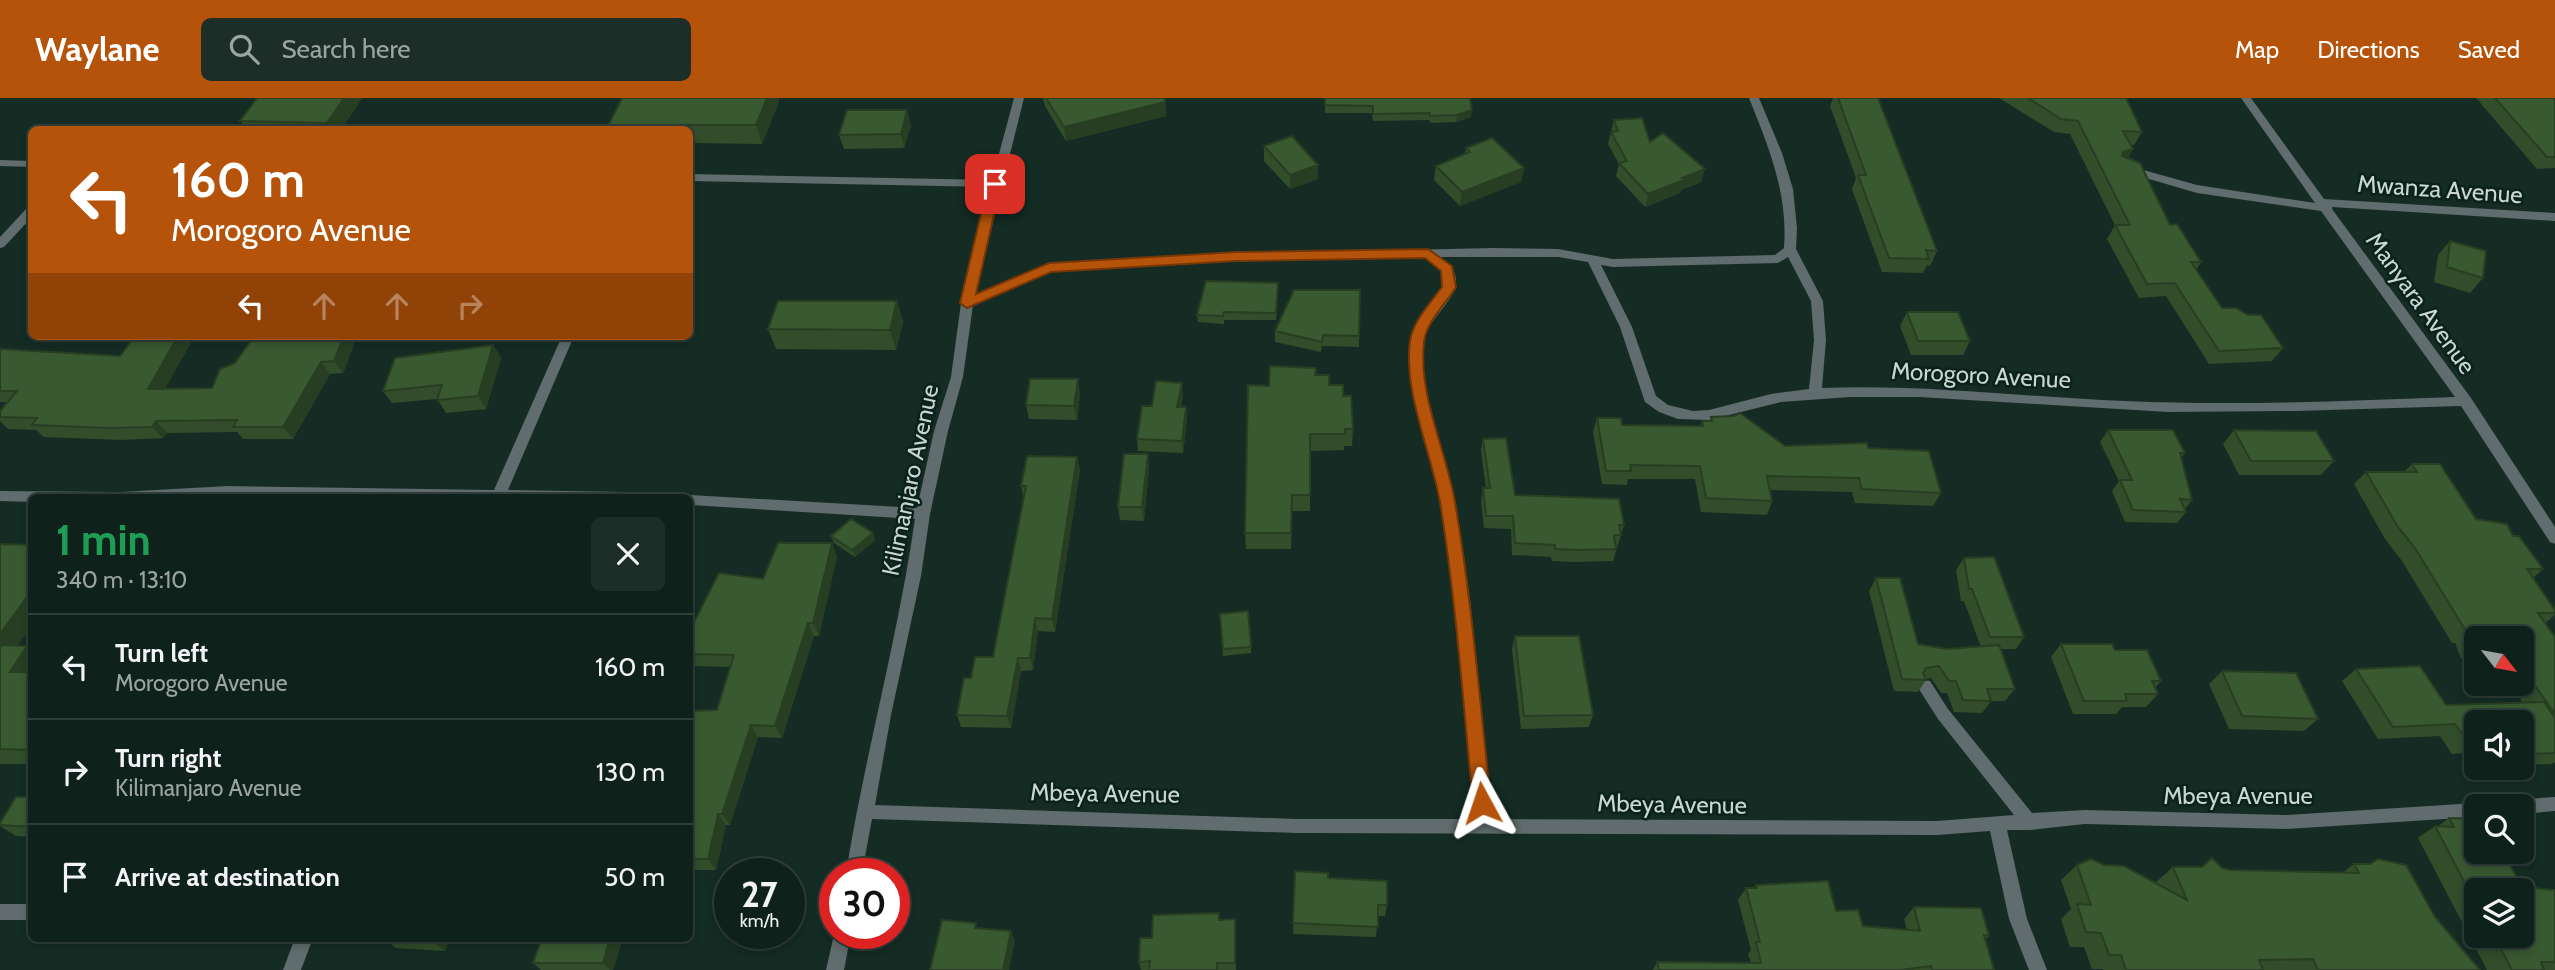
<!DOCTYPE html>
<html lang="en">
<head>
<meta charset="utf-8">
<style>
	:root { --surface:#0f211b; --page:#1d2e28; --text:#f1f3f6; --muted:#9ba3a3; --line:#2f3e3a; --accent:#b45309 }
	body { margin:0; font-family:Cabin,sans-serif; background:var(--page); color:var(--text); height:100vh; display:flex; flex-direction:column; font-size:26px; white-space:nowrap }
	* { box-sizing:border-box; margin:0 }
	p { font-size:23px; color:var(--muted) }
	.icon { flex:none; width:38px; height:38px; fill:none; stroke:currentColor; stroke-width:2; stroke-linecap:round; stroke-linejoin:round }
	.map { position:relative; flex:1; overflow:hidden }
	.details { position:absolute; left:28px; top:396px; width:665px; height:448px; display:flex; flex-direction:column; background:var(--surface); border-radius:10px; box-shadow:0 4px 10px #0003,0 0 0 2px var(--line) }
	.details>* { flex:none }
	.banner { position:absolute; left:28px; top:28px; width:665px; height:214px; border-radius:10px; box-shadow:0 4px 10px #0003,0 0 0 2px var(--line); background:#b45309; color:#fff; overflow:hidden }
	.needle { width:46px; rotate:121deg }
	.buttons { position:absolute; left:2464px; top:528px; display:grid; gap:14px }
	.buttons a { display:grid; place-items:center; width:70px; height:70px; border-radius:10px; background:var(--surface); box-shadow:0 4px 10px #0003,0 0 0 2px var(--line); font-size:35px }
	.speed { position:absolute; left:714px; top:760px; display:flex; gap:14px; font-size:35px; font-weight:700; text-align:center }
	.speed>* { display:grid; place-content:center; width:91px; height:91px; border-radius:50%; background:var(--surface); box-shadow:0 4px 10px #0003,0 0 0 2px var(--line); line-height:1 }
	.speed small { font-size:18px; font-weight:400 }
	.speed .limit { border:10px solid #d22; background:#fff; color:#111 }
	.pin { position:absolute; display:grid; place-items:center; width:60px; height:60px; color:#fff; margin:-30px; border-radius:14px; box-shadow:0 4px 10px #0006 }
	.me { position:absolute; width:77px; margin:-38px; rotate:355deg; stroke-linejoin:round; filter:drop-shadow(0 0 5px #0008) }
	.turn { display:flex; align-items:center; gap:24px; height:147px; padding:0 28px; font-size:32px }
	.turn .icon { width:91px; height:91px; stroke-width:2.5 }
	.turn b { display:block; font-size:49px; line-height:60px }
	.lanes { display:flex; align-items:center; height:66px; padding:0 28px; background:#0003; justify-content:center; gap:35px; direction:ltr }
	.lanes .off { opacity:.35 }
	.round { display:grid; place-items:center; flex:none; width:74px; height:74px; border-radius:10px; background:var(--page) }
	.headline { display:flex; align-items:center; justify-content:space-between; height:119px; padding:0 28px }
	h1 { font-size:42px; font-weight:700; line-height:52px; color:#1e9e55 }
	ul { padding:0; list-style:none }
	li { display:flex; align-items:center; gap:21px; height:105px; padding:0 28px; border-top:2px solid var(--line) }
	li div { flex:1 }
	li b { display:block; font-size:26px }
	li em { font-style:normal }
	header { display:flex; align-items:center; gap:42px; box-sizing:border-box; height:98px; padding:0 35px; background:var(--accent); color:#fff }
	header strong { font-size:33px }
	nav { display:flex; gap:38px; margin-inline-start:auto; font-size:24px }
	.search { width:490px; height:63px; background:var(--page); display:flex; align-items:center; gap:18px; box-sizing:border-box; padding:0 24px; border-radius:10px; color:var(--muted); font-size:26px }
	.map>svg:first-child { display:block }
	.lines { fill:none; stroke-linecap:round; stroke-linejoin:round }
	.minor { fill:#606c6d; fill-rule:evenodd }
	.wall { fill:#314d2a; fill-rule:evenodd }
	.shaded-wall { fill:#283e22 }
	.building { fill:#395931; stroke:#283e22; stroke-width:2 }
	.route { fill:#b45309; stroke:#753606; stroke-width:2 }
	.labels { text-anchor:middle; dominant-baseline:central; stroke-width:5; stroke-linejoin:round; paint-order:stroke }
	.street-label { font-size:24px; fill:#c9d6d1; stroke:#0a221b }
</style>
</head>
<body>
<header>
<strong>Waylane</strong>
<div class="search"><svg class="icon" aria-label="search" viewBox="0 0 24 24"><circle cx="10" cy="10" r="6"/><path d="M15 15l6 6"/></svg>Search here</div>
<nav><a>Map</a><a>Directions</a><a>Saved</a></nav>
</header>
<div class="map">
<svg width="2555" height="872" viewBox="0 0 2555 872">
	<rect width="100%" height="100%" fill="#142c24"/>
	<g class="lines">
		<!-- minor -->
		<path class="minor" d="M1014,0H1024L975,197L1049,166L1183,157L1493,150L1558,151L1613,161L1775,157L1784,150C1788,95 1769,50 1749,0H1759L1782,55L1793,91L1797,130L1796,151L1823,203L1826,242L1822,290C1923,286 2024,299 2125,303C2235,308 2345,303 2455,299L2321,113L2197,95L2125,74L2123,72L2129,68L2197,87L2315,105L2241,0H2251L2324,101L2555,115V123L2332,109V111L2471,300L2555,429V446L2550,444L2461,308L2296,313L2168,314L1919,299H1850L1781,304L1709,322L1678,321L1659,314L1645,304L1620,229L1588,164L1558,159H1441C1479,189 1434,210 1424,240C1419,257 1423,280 1426,297C1434,334 1448,368 1455,405C1475,509 1481,616 1491,721L1937,723L2014,717L1938,621L1917,588L1920,583L1925,582L1930,583L1948,611L2032,715L2085,712L2287,717L2476,705L2483,709H2476V719L2287,731L2085,726L2030,732H2007L2027,821L2047,872H2029L2009,821L1990,733L1937,737L1297,735L872,721L862,775H846C865,656 898,540 915,421L690,407V399H685L690,397L917,410L934,333L951,279L961,205L991,89L690,83V76L992,82ZM1426,159L1442,173C1446,199 1425,211 1415,233C1409,244 1409,257 1410,269C1412,318 1434,362 1442,409C1458,512 1466,617 1475,721H1297L875,707L891,617L921,478L930,416L948,333L963,279L973,207L1051,174L1183,165ZM1788,159L1811,203L1814,242L1809,291L1771,296L1709,312L1693,313L1668,307L1656,298L1632,229L1601,167L1613,169L1778,165Z
			M0,62L32,63V69L0,68Z
			M32,108V119L4,149L0,150V139L28,109Z
			M562,238H574L508,392L627,394L634,399H32V404L0,403V393L120,394L228,388L494,392Z
			M2555,699V713L2522,716V709H2504L2506,704L2512,702Z
			M0,806H32V822H0Z
			M835,832V835H851L844,872H826Z
			M295,840H313L301,872H283Z"/>
	</g>
	<!-- wall -->
	<path class="wall" d="M362,0L341,32H246L240,23Z
		M622,0H778L779,4L762,46L690,45V32H606Z
		M1043,0H1165L1166,18L1066,43L1045,8Z
		M1325,0L1471,19L1456,24L1430,25L1429,22L1373,23L1372,15H1325Z
		M1833,0H1878L1937,153L1930,168L1927,167L1923,175L1882,174L1852,91L1856,80L1830,8Z
		M1999,0H2126L2142,34L2134,47H2131L2133,51L2128,60L2170,127L2201,164L2196,172L2222,210L2283,250L2272,263L2209,266L2166,198L2139,200L2107,141L2115,127L2070,36L2054,34Z
		M2476,0H2555V70L2537,71Z
		M1614,22L1650,44L1701,84L1681,92L1680,95L1645,109L1616,78L1619,66L1608,46Z
		M911,27L904,50L844,51L839,37Z
		M1264,48L1318,67V81L1290,91L1264,63Z
		M1466,50L1524,70L1521,84L1460,108L1434,82L1436,68L1465,55Z
		M2450,143L2483,180L2470,195L2434,184L2438,157Z
		M1278,193L1276,222H1224V226L1198,224L1197,217Z
		M897,203L903,224L896,252L776,251L768,231Z
		M1907,214L1970,243L1963,257H1911L1900,228Z
		M1275,233L1359,238V249L1322,248L1321,254L1275,244Z
		M254,238H357L343,275L330,276L293,341H243L237,334L167,335L163,340L122,342L44,339L36,332L8,331L0,323V313L7,304H0V251L120,258L165,291L212,290L235,265Z
		M493,247L501,260L486,311L446,315L437,301L392,305L383,293Z
		M1316,277L1343,298L1353,331L1352,348H1344V352L1310,353V413H1292L1291,451H1246L1245,435L1269,288Z
		M1080,296L1077,322L1029,321L1026,307Z
		M1183,298L1181,309H1186L1187,322L1183,355L1138,353L1137,341L1152,308Z
		M1711,319L1785,348L1868,350L1941,395L1933,408L1855,405L1852,394L1770,392L1772,403L1767,417L1701,414L1695,381H1628L1627,387L1602,386L1593,334L1597,320L1622,327L1700,328L1702,323H1710Z
		M2108,332L2185,355L2181,360L2192,402L2185,411L2186,414L2177,425L2125,424L2112,393L2119,383L2100,344Z
		M2234,332L2334,363L2321,377H2239L2223,346Z
		M1483,341L1515,397L1624,427L1613,463L1575,464L1552,463L1551,459L1512,457L1511,431L1484,430L1481,403L1483,390H1486L1481,353Z
		M1148,356L1149,370L1144,423L1120,422L1118,409Z
		M1077,359L1080,372L1055,534L1038,533L1033,572L1021,573L1011,630L961,629L957,617L971,580L993,559L1024,401L1021,388Z
		M2412,366L2476,421L2513,438L2543,471L2533,480L2555,512V517L2545,525L2555,539V664L2552,666L2522,667V625H2476V654L2452,656L2440,638L2378,641L2342,583L2356,571L2446,607L2523,605L2511,586H2522V541H2476V562L2461,560L2455,545H2452L2402,463L2385,441L2354,386L2366,374H2404Z
		M831,438L875,442L855,459L834,445Z
		M0,446L32,447V527L17,548L32,552V666H0Z
		M837,458L819,538H814L782,640L758,639L730,727H726L716,772H690V613L717,612L731,569L690,568V532L763,481Z
		M1964,460L2024,539L2016,551H2000L2015,591L2005,603H1991L1982,615L1954,614L1947,595H1941L1931,580L1926,581V582L1918,594L1894,593L1869,493L1876,480L1918,546L1947,551L1981,549L1964,503H1961L1956,472Z
		M1220,516L1251,549V555L1223,558Z
		M1515,538L1593,617L1589,629L1521,631L1512,551Z
		M2061,546L2115,552L2161,583L2155,590L2158,596L2146,609H2122L2116,616H2073L2051,559Z
		M2222,573L2318,621L2304,633L2229,631L2209,586Z
		M32,699V739L16,738L0,728V725Z
		M2449,720L2522,789L2555,792V872H2487L2418,740L2435,728H2438ZM2476,793L2522,838H2476Z
		M2354,766L2435,819L2480,872H2104L2103,871H2092L2084,849H2070L2061,821L2071,811L2061,782L2077,767H2104L2156,785V784L2173,769L2222,770L2230,772L2342,775Z
		M1295,773L1328,780L1387,807L1385,818H1378L1376,839L1293,836Z
		M1756,787L1836,813L1863,828L1907,832L1904,821L1914,809L1989,838L1985,842L1994,872H1653L1657,864L1751,865L1748,856L1751,852L1738,802L1746,790H1754Z
		M1219,815L1220,822L1235,821L1236,872H1141L1139,864L1152,840Z
		M383,840H450L445,853L396,850Z
		M623,840L613,872H541L533,865Z"/>
	<!-- shaded-wall -->
	<path class="shaded-wall" d="M344,0H362L341,32H331L327,25Z
		M767,0H778L779,4L762,46L756,27Z
		M1165,4L1166,18L1066,43L1064,29Z
		M907,12L911,27L904,50L901,36Z
		M1472,12L1471,19L1456,24L1457,17Z
		M2133,51L2125,65L2115,68L2123,54Z
		M1318,67V81L1290,91V77Z
		M1524,70L1521,84L1460,108L1462,94Z
		M1705,71L1701,84L1681,92L1680,95L1645,109L1648,96L1682,80Z
		M897,203L903,224L896,252L890,232Z
		M178,238H195L158,303L148,291Z
		M344,238H357L343,275L334,263Z
		M493,247L501,260L486,311L478,298Z
		M321,264L330,276L293,341L283,329Z
		M1078,281L1080,296L1077,322L1074,308Z
		M1182,285L1183,298L1178,321L1177,309Z
		M1186,309L1187,322L1183,355L1182,343Z
		M156,323L167,335L163,340L152,329Z
		M1148,356L1149,370L1144,423L1142,409Z
		M1077,359L1080,372L1055,534L1052,521Z
		M873,435L875,442L855,459L852,452Z
		M832,445L837,458L819,538L813,525Z
		M32,492V527L0,573V536Z
		M1035,520L1038,533L1033,572L1030,560Z
		M808,525L814,538L782,640L775,628Z
		M27,548L32,552V586L10,574Z
		M1018,560L1021,573L1011,630L1007,618Z
		M751,627L758,639L730,727L722,716Z
		M718,716L726,727L716,772L708,761Z
		M1011,833L1015,843L1009,872H1003Z
		M434,840H450L445,853L432,843Z
		M610,840H623L613,872H610L603,865Z"/>
	<!-- building -->
	<path class="building" d="M257,0H344L327,25L240,23Z
		M622,0H767L756,27H662L659,32H606Z
		M1046,0H1165V4L1064,29Z
		M1325,0H1470L1472,12L1457,17L1430,18V15L1373,16V8L1325,7Z
		M1838,0H1878L1937,153L1926,152L1929,161L1889,160L1858,77H1866Z
		M2028,0H2126L2142,34L2123,33L2133,51L2123,54L2122,58L2140,65L2170,127L2177,126L2201,164H2191L2222,210H2236L2248,217H2261L2283,250L2219,253L2175,185L2147,186L2115,127H2130L2078,23L2061,21Z
		M2495,0H2555V59H2547Z
		M847,12H907L901,36L839,37Z
		M1642,20L1650,44L1663,35L1705,71L1682,80L1684,82L1648,96L1619,65L1627,63L1611,34L1618,33L1614,22Z
		M1292,38L1318,67L1290,77L1264,48Z
		M1492,40L1524,70L1462,94L1436,68L1470,54L1466,50Z
		M2450,143L2486,153L2483,180L2447,169Z
		M1206,183L1278,185L1276,215L1224,214L1223,218L1197,217Z
		M1294,192H1360L1359,238L1323,237L1322,244L1275,233Z
		M778,203H897L890,232L768,231Z
		M1907,214H1958L1970,243H1918Z
		M135,238H178L148,291L212,290L220,271L235,265L254,238H344L334,263L321,264L283,329H233L237,322L156,323L152,329L111,330L32,327L37,320L0,319V313L17,293H0V251L120,258Z
		M493,247L478,298L437,302L442,287L383,293L395,260Z
		M1270,268L1316,270L1315,277H1329V287H1343V298H1351L1353,331H1345V336H1310V397H1292L1291,435H1245L1248,287L1269,288Z
		M1030,281H1078L1074,308L1026,307Z
		M1156,283L1182,285L1177,309H1186L1182,343L1137,341L1142,308H1152Z
		M1740,315L1785,348L1867,345L1868,350L1929,353L1941,395L1862,391L1859,380L1767,378L1772,403L1706,400L1700,368L1630,367L1631,373H1606L1597,320H1621L1622,327L1703,328L1702,323H1712L1711,319L1734,318Z
		M2108,332H2173L2185,355H2180L2192,402L2180,401L2186,414L2133,412L2120,382H2132Z
		M2234,332L2316,333L2334,363H2251Z
		M1506,340L1515,397L1619,401L1624,427H1619L1621,437H1614L1616,451L1578,452L1555,451V447L1515,445L1513,418H1486L1483,390H1490L1483,341Z
		M1124,356H1148L1142,409H1118Z
		M1027,358L1077,359L1052,521L1035,520L1030,560H1018L1007,618L957,617L964,580H971L975,559H993L1026,388H1021Z
		M2412,366H2440L2476,421L2507,426L2513,438H2519L2543,471H2527L2555,512V515H2538L2555,539V616L2522,569V541H2476V548L2470,533H2466L2415,450L2398,429L2366,374H2417Z
		M851,421L873,435L852,452L831,438Z
		M778,445H832L813,525H808L775,628L751,627L722,716H718L708,761H690V613L717,612L734,557L690,556V532L719,475L763,481Z
		M0,446L32,447V492L0,536Z
		M1994,459L2024,539H1990L1972,491H1969L1964,460Z
		M1876,480H1900L1918,546L1947,551L1999,547L2015,591H1987L1991,603L1963,602L1956,583H1949L1939,568L1926,570L1923,575L1926,582L1902,581Z
		M1248,513L1251,549L1223,551L1220,516Z
		M1515,538H1579L1593,617L1524,618Z
		M2061,546H2112L2115,552H2147L2161,583H2152L2158,596H2125L2127,603H2084Z
		M0,547L27,548L10,574H32V652L0,651Z
		M2420,568L2446,607L2544,604L2555,620V655L2530,656L2522,643V625H2476V644H2468L2455,626L2393,629L2356,571Z
		M2222,573L2296,575L2318,621L2242,618Z
		M16,699H32V729L0,727V725Z
		M2449,720L2476,721V754H2503L2522,789L2555,792V864H2541L2544,872H2512L2494,838H2522V793H2476V806L2435,728L2454,729Z
		M2212,760L2222,770L2230,772L2359,775L2354,766H2370L2378,761L2406,767L2435,819L2480,872H2318L2313,861L2259,862L2263,872H2126L2121,857H2109L2101,835L2086,834L2077,806L2091,807L2077,767L2091,761L2104,767L2124,768L2187,802L2173,769H2202Z
		M1295,773L1328,775V780L1387,783V807H1378V829L1293,825Z
		M1828,783L1836,813L1858,812L1863,828L1920,833L1914,809L1981,810L1989,838L1984,837L1994,872H1932L1931,868L1900,872H1659L1657,864L1761,865L1756,844H1760L1746,790H1757L1756,787Z
		M1219,815V822L1235,821V865H1217V872H1149L1150,863L1139,864L1140,840H1152L1153,817Z
		M942,822L976,825L975,830L1011,833L1003,872H930Z
		M383,840H434L432,843Z
		M542,840H610L603,865H533Z"/>
	<!-- route -->
	<path class="route" d="M995,82L1001,86L976,196L1049,165L1236,154L1428,151L1452,168L1456,189C1446,206 1426,224 1424,244C1418,297 1446,352 1455,404C1472,504 1480,605 1491,705L1488,711H1475L1473,705C1463,604 1456,503 1440,404C1431,354 1403,293 1410,243C1413,223 1431,204 1442,189L1441,173L1425,160L1236,163L1051,174L967,210L960,205L988,86Z"/>
	<g class="labels">
		<!-- street labels -->
		<g class="street-label">
			<text transform="translate(2440 91) rotate(4)">Mwanza Avenue</text>
			<text transform="translate(2421 205) rotate(54)">Manyara Avenue</text>
			<text transform="translate(1981 277) rotate(3)">Morogoro Avenue</text>
			<text transform="translate(910 382) rotate(-78)">Kilimanjaro Avenue</text>
			<text transform="translate(1105 695) rotate(1)">Mbeya Avenue</text>
			<text x="2238" y="697">Mbeya Avenue</text>
			<text transform="translate(1672 706) rotate(1)">Mbeya Avenue</text>
		</g>
	</g>
</svg>
<div class="buttons">
<a><svg class="needle" viewBox="-14 -14 28 28"><path d="M0-13l5 13h-10z" fill="#e53935"/><path d="M0 13l5-13h-10z" fill="#9ba3a3"/></svg></a>
<a><svg class="icon" aria-label="sound" viewBox="0 0 24 24"><path d="M4 9h4l5-4v14l-5-4H4zM17 9q2 3 0 6"/></svg></a>
<a><svg class="icon" aria-label="search" viewBox="0 0 24 24"><circle cx="10" cy="10" r="6"/><path d="M15 15l6 6"/></svg></a>
<a><svg class="icon" aria-label="layers" viewBox="0 0 24 24"><path d="M12 4l9 5-9 5-9-5zM3 14l9 5 9-5"/></svg></a>
</div>
<div class="speed"><div>27<small>km/h</small></div><div class="limit">30</div></div>
<div class="pin" style="left:995px;top:86px;background:#d93025"><svg class="icon" aria-label="arrive" viewBox="0 0 24 24"><path d="M6 21V4h12l-3 4 3 4H6"/></svg></div>
<svg class="me" style="left:1482px;top:705px" viewBox="-20 -20 40 40"><path d="M0-17L14 15 0 8-14 15z" fill="#b45309" stroke="#fff" stroke-width="4"/></svg>
<div class="banner">
<div class="turn"><svg class="icon" aria-label="left" viewBox="0 0 24 24"><path d="M17 20v-9H6M10 6l-5 5 5 5"/></svg><div><b>160 m</b>Morogoro Avenue</div></div>
<div class="lanes"><svg class="icon" aria-label="left" viewBox="0 0 24 24"><path d="M17 20v-9H6M10 6l-5 5 5 5"/></svg><svg class="icon off" aria-label="ahead" viewBox="0 0 24 24"><path d="M12 20V5M6 11l6-6 6 6"/></svg><svg class="icon off" aria-label="ahead" viewBox="0 0 24 24"><path d="M12 20V5M6 11l6-6 6 6"/></svg><svg class="icon off" aria-label="right" viewBox="0 0 24 24"><path d="M7 20v-9h11M14 6l5 5-5 5"/></svg></div>
</div>
<section class="details">
<div class="headline"><div><h1>1 min</h1><p>340 m · 13:10</p></div><a class="round"><svg class="icon" aria-label="close" viewBox="0 0 24 24"><path d="M6 6l12 12M18 6L6 18"/></svg></a></div>
<ul>
<li><svg class="icon" aria-label="left" viewBox="0 0 24 24"><path d="M17 20v-9H6M10 6l-5 5 5 5"/></svg><div><b>Turn left</b><p>Morogoro Avenue</p></div><em>160 m</em></li>
<li><svg class="icon" aria-label="right" viewBox="0 0 24 24"><path d="M7 20v-9h11M14 6l5 5-5 5"/></svg><div><b>Turn right</b><p>Kilimanjaro Avenue</p></div><em>130 m</em></li>
<li><svg class="icon" aria-label="arrive" viewBox="0 0 24 24"><path d="M6 21V4h12l-3 4 3 4H6"/></svg><div><b>Arrive at destination</b></div><em>50 m</em></li>
</ul>
</section>
</div>
</body>
</html>
